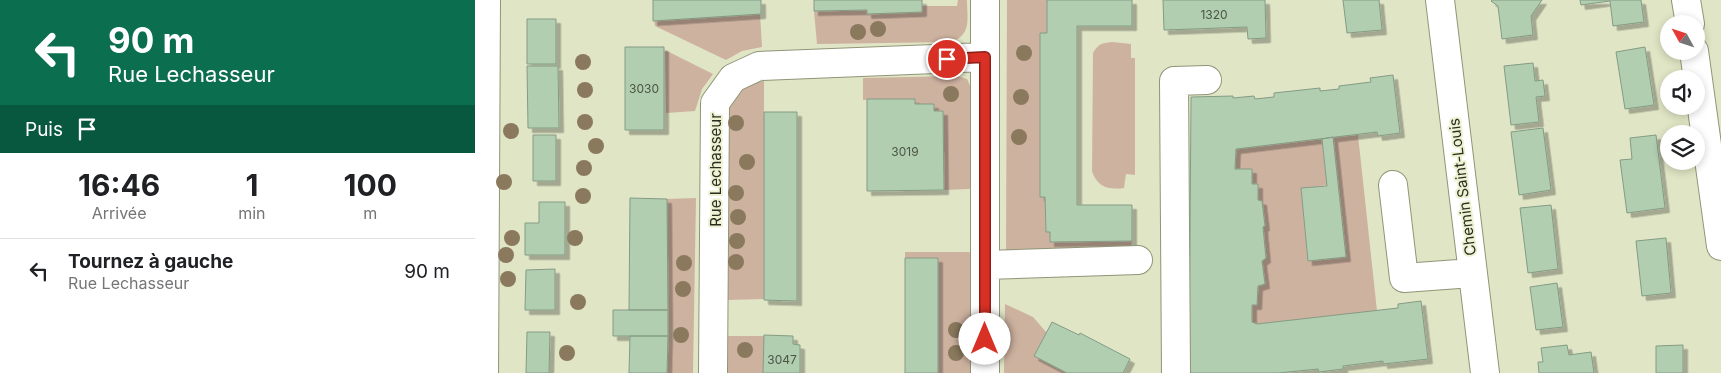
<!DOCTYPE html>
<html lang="fr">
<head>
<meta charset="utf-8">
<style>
	:root { --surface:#fff; --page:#f6f6f6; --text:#202124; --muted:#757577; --line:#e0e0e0 }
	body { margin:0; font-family:Inter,sans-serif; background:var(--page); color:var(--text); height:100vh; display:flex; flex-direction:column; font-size:19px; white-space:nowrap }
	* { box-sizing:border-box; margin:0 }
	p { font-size:16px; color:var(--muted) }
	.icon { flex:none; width:28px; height:28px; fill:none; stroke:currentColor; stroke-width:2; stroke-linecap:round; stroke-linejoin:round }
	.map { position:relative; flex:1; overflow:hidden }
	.details { display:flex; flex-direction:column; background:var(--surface); width:475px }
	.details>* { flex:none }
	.hud { background:#0b6e4f; color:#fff; overflow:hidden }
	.needle { width:32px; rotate:310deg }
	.fabs { position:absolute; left:1185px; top:15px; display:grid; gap:10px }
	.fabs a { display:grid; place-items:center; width:45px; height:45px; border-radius:50%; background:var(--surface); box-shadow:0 2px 8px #0003; font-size:25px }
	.pin { position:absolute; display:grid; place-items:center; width:42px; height:42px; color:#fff; margin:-21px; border:2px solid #fff; border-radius:50%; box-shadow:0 1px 5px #0007 }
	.me { position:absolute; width:55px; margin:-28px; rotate:0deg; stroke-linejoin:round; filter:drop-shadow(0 0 4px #0008) }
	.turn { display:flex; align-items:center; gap:18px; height:105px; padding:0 25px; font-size:22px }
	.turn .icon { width:65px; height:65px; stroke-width:2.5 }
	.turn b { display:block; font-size:35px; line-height:42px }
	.then { display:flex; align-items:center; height:48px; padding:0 25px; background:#0003; gap:10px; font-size:19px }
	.eta { display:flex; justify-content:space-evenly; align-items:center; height:85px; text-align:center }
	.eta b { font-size:30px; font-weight:700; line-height:35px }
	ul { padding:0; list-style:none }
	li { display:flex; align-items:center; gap:15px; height:65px; padding:0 25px; border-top:1px solid var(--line) }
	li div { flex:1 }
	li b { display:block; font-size:19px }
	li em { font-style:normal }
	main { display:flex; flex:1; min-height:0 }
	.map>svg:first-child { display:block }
	.green { fill:#ceb2a0 }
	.building { fill:#b1ceb1; stroke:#849b84; filter:url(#shadow) }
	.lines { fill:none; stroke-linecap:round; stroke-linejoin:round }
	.minor-casing { stroke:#909577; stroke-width:30 }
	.minor { stroke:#fff; stroke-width:28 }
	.tree { fill:#8a795d }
	.route-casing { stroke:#8d1f18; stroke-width:12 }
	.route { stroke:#d93025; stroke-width:9 }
	.labels { text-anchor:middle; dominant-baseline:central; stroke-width:4; stroke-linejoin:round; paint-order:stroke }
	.number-label { font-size:12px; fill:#4c5545 }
	.street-label { font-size:15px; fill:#2b2d21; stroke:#edf2d2 }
</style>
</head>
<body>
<main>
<section class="details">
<div class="hud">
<div class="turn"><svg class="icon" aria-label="left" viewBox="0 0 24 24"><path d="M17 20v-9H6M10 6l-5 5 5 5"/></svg><div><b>90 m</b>Rue Lechasseur</div></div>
<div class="then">Puis<svg class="icon" aria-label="arrive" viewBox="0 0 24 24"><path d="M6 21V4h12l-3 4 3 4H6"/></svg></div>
</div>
<div class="eta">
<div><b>16:46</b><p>Arrivée</p></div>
<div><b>1</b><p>min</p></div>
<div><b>100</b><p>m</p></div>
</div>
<ul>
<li><svg class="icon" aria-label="left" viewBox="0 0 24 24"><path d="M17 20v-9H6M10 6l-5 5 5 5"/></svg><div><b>Tournez à gauche</b><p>Rue Lechasseur</p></div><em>90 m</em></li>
</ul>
</section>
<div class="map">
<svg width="1246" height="373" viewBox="0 0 1246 373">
	<defs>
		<filter id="shadow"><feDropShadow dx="4.5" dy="4.5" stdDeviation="0" flood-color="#0004"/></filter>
	</defs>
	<rect width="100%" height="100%" fill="#e0e5c5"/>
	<!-- green -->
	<path class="green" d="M483,0H492C492,18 497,34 477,42L342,44L339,11L392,10L393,14L447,12V6H482Z
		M532,0H572V33L565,34V196L570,197L571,232H575V242L657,241L656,247L531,251Z
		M285,14L287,47L267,51L251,60L180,26L179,20Z
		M637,42L656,44V58H660V175L651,174L649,188C633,190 622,187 617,171L618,53C623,44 627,43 637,42Z
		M190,50L238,74L227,89L220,111L191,113Z
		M482,76L492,79L496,88V188L494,189L469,190L468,111H459L440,104L439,99L388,100V78Z
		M289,81V299L253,300L254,108C260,93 273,83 289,81Z
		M883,135L902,311L782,324L777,322V305H782L783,286L790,284L787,261L791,258L788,227L790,226L787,201L783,200L777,184L760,169L761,149L847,139L852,185L826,189L833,261L871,257L858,137Z
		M221,198L218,373H192V199Z
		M430,252H494L496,254L495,373H463V258H430Z
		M530,304L558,317L572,333L560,356L592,373H529Z
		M253,336H289L288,373H253Z"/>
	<!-- building -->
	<path class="building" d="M178,0H286V14L178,21Z
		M339,0H447V12L392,14V10L339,11Z
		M572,0H657V26H602V205H657V241L575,242V232H571L570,197H565V33H572Z
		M688,0H790L791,38L773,39L772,27L689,30Z
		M868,0H904L907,30L872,33Z
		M1017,0H1067L1056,16L1058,35L1027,39L1023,6L1016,1Z
		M1105,0H1166L1169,22L1138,26L1135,1L1106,5Z
		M52,19H81V64H52Z
		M150,47H189V130H150Z
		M1170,47L1179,105L1150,109L1141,52Z
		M1058,63L1060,81L1068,80L1070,96L1061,97L1064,122L1036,125L1029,66Z
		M52,66H83L84,128H53Z
		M918,75L925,133L903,136L902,132L761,149L760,169H777V184H783V200L787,201L790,226L788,227L791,258L787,261L790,284L783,286L782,305H777V322L782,324L923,308V304L946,301L953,359L908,364V361L868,366V369L844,372L843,369L803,373H714L716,97L758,96V98L779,96L780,99L799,97V93L845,88V91L864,89V86L896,82L895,78Z
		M392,99H440V104H459V111H468L469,190L392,191Z
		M289,112H322V301L289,300Z
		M1068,128L1076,190L1044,195L1036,132Z
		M58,135H81V181H58Z
		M1181,135L1190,208L1152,213L1145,160L1157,159L1155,138Z
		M858,137L871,257L833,261L826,188L852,186L847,139Z
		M155,198L192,199L193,310H154Z
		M64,202H90V255H50V223H64Z
		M1076,205L1083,269L1053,273L1045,208Z
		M1191,238L1196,293L1167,296L1161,241Z
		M430,258H463V373H430Z
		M80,269V310H50L51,270Z
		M1082,283L1088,327L1061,330L1055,287Z
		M138,310H193V336H138Z
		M577,322L604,335L605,333L655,359L648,373H592L559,356Z
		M52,332H75L74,373H51Z
		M289,335L318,336V344L325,345V373H288Z
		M155,336H193L192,373H154Z
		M1092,345L1094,355L1116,352L1119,373H1064L1063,362H1068L1066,348Z
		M1208,345V373H1181V346Z"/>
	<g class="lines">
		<!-- minor casing -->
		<g class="minor-casing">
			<path id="minor" d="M965,0L1010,373
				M1211,0L1215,24
				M1219,51L1246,246
				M918,185L929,278L997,273
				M510,265L663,260
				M9,373L11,0
				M238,373L240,103L258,78L284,66L510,57
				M510,373V0
				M701,373L699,81L732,80"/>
		</g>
		<!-- minor -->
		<use href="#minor" class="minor"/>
	</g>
	<!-- trees -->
	<g class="tree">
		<circle cx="403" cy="29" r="8"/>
		<circle cx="383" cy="32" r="8"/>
		<circle cx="549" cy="53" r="8"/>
		<circle cx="108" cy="62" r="8"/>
		<circle cx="110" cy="90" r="8"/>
		<circle cx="476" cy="94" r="8"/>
		<circle cx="546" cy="97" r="8"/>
		<circle cx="110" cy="122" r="8"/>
		<circle cx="261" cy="123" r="8"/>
		<circle cx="36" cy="131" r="8"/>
		<circle cx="544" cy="137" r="8"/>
		<circle cx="121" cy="146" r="8"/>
		<circle cx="272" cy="162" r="8"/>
		<circle cx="109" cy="168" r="8"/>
		<circle cx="29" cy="182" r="8"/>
		<circle cx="261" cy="193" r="8"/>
		<circle cx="108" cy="196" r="8"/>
		<circle cx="263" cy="217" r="8"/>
		<circle cx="37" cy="238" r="8"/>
		<circle cx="100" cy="238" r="8"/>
		<circle cx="262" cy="241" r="8"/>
		<circle cx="31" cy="255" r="8"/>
		<circle cx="261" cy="262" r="8"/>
		<circle cx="209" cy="263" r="8"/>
		<circle cx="33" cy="279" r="8"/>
		<circle cx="208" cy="289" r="8"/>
		<circle cx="103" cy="302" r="8"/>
		<circle cx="481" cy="330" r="8"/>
		<circle cx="206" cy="335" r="8"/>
		<circle cx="270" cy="350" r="8"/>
		<circle cx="92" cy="353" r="8"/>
		<circle cx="481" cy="353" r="8"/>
	</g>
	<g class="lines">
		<!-- route casing -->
		<g class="route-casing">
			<path id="route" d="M472,59L510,57V339"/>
		</g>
		<!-- route -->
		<use href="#route" class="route"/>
	</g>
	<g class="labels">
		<!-- number labels -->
		<g class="number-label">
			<text x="739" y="14">1320</text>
			<text x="169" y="88">3030</text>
			<text x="430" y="151">3019</text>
			<text x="307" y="359">3047</text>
		</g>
		<!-- street labels -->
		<g class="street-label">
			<text transform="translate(240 170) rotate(-90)">Rue Lechasseur</text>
			<text transform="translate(987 187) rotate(-97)">Chemin Saint-Louis</text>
		</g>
	</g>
</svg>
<div class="fabs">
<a><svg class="needle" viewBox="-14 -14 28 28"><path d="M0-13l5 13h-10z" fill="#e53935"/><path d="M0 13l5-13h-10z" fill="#757577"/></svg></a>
<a><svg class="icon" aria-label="sound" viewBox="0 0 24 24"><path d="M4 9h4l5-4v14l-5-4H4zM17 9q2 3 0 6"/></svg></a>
<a><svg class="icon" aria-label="layers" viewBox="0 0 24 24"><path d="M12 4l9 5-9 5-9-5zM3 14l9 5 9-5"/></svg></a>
</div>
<div class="pin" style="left:472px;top:59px;background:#d93025"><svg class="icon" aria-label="arrive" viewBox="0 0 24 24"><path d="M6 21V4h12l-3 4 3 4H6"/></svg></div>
<svg class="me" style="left:510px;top:339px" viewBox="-20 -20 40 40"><circle r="19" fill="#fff"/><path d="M0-13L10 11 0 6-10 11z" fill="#d93025"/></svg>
</div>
</main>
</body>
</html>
